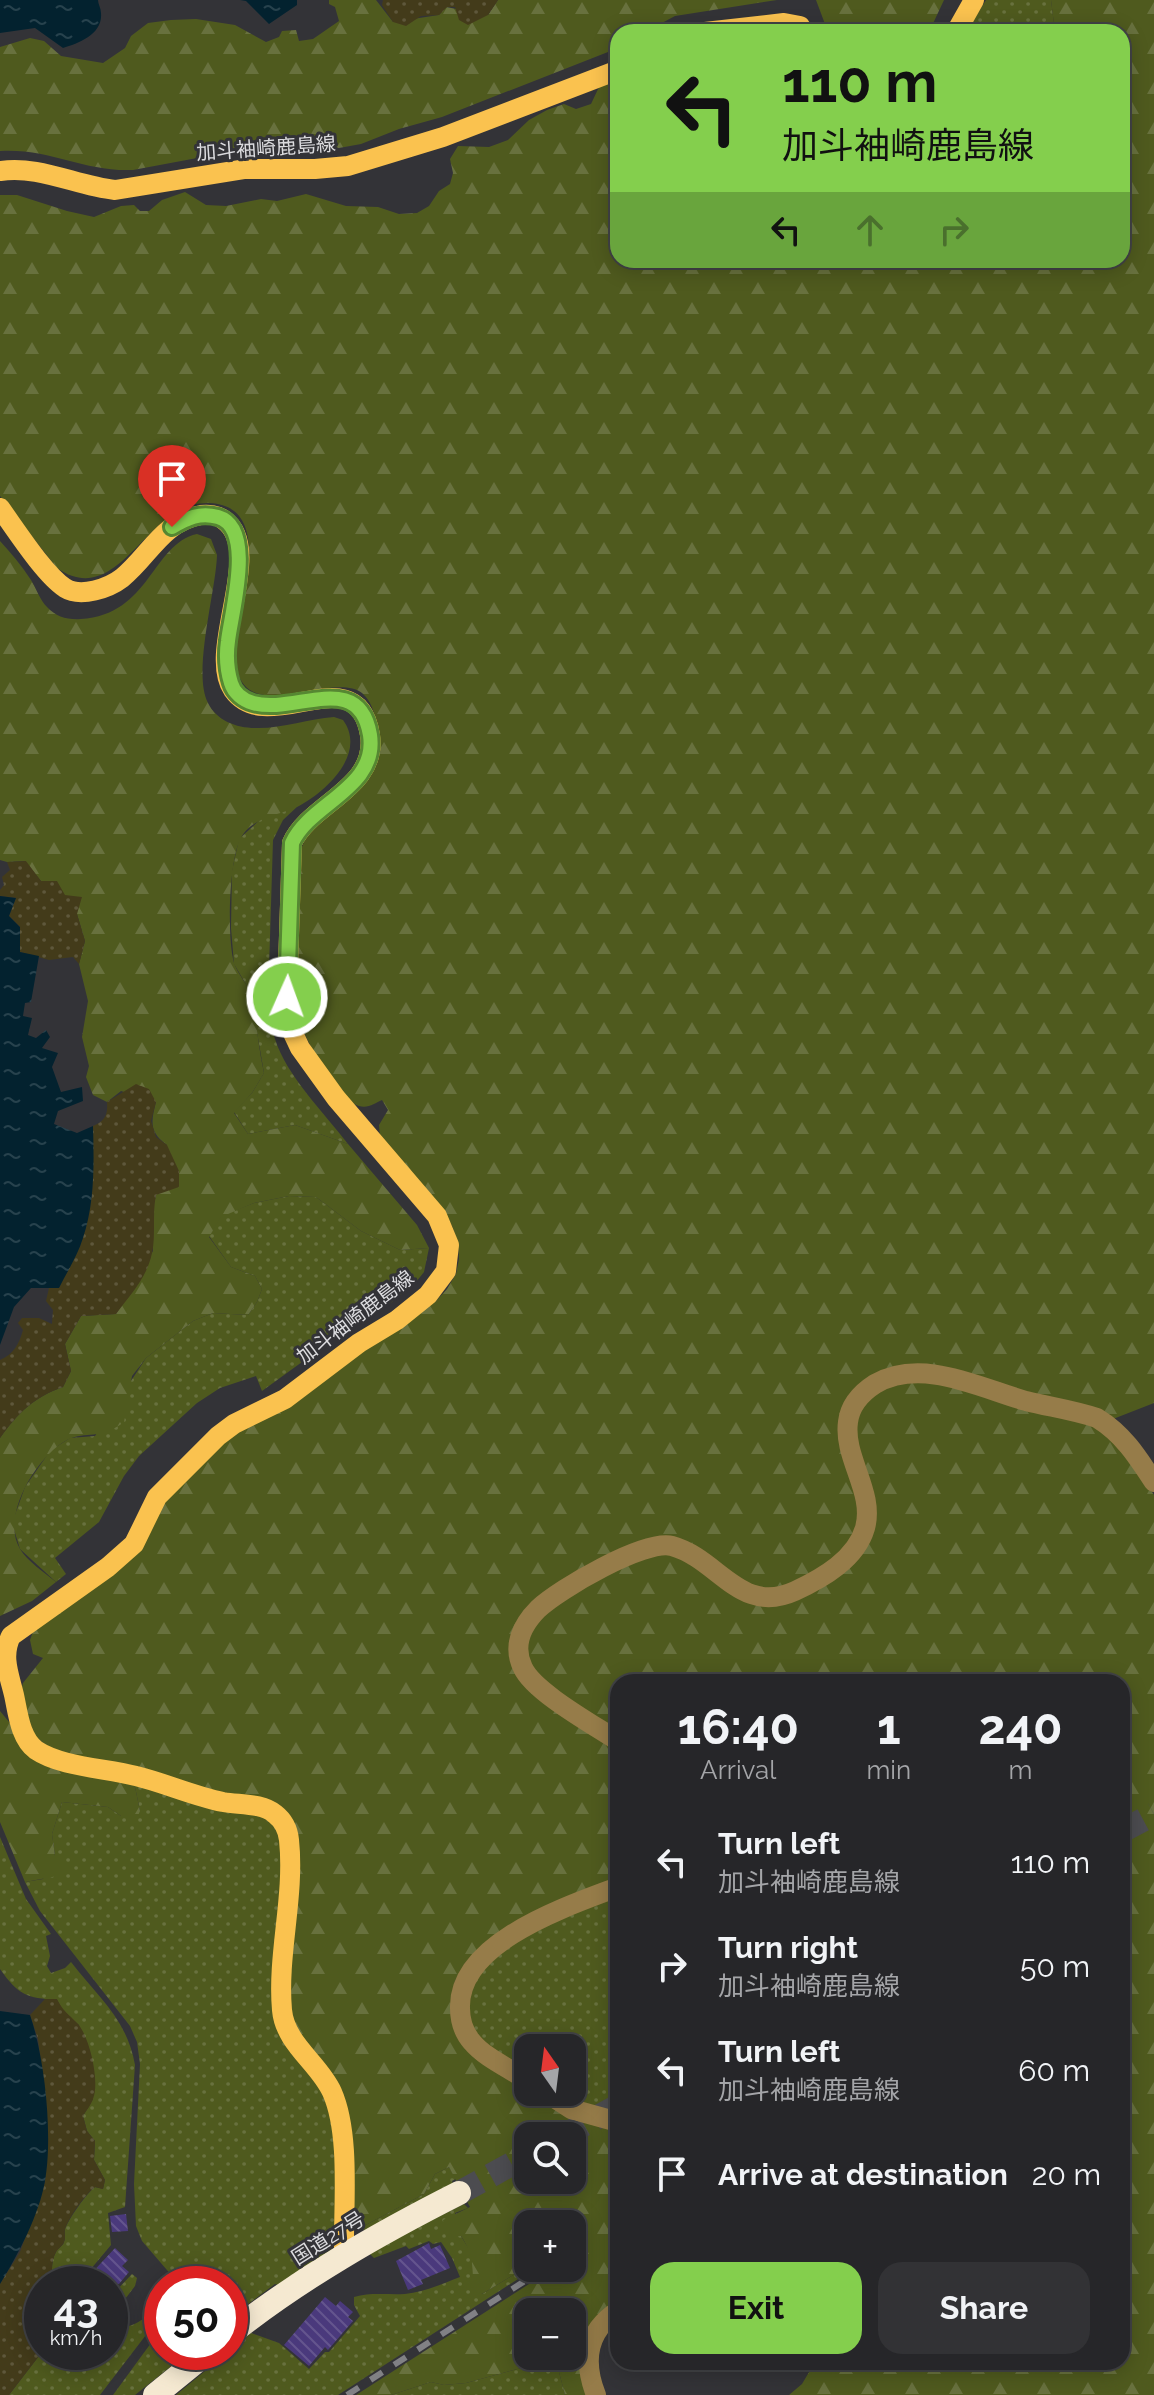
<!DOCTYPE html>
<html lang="en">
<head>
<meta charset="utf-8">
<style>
	:root { --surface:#262629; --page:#323235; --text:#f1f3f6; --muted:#a4a5a8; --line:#424346; --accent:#84cf4d }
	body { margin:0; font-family:Raleway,"Noto Sans JP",sans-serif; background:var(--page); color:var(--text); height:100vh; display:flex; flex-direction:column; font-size:30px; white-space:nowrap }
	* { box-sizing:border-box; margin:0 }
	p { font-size:26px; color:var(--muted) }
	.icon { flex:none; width:44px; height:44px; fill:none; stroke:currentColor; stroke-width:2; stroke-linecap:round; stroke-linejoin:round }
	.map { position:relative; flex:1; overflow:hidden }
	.details { position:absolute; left:610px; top:1674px; width:520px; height:696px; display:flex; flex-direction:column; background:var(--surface); border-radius:24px; box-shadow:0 4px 20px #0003,0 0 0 2px var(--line) }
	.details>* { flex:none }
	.guide { position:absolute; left:610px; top:24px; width:520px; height:244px; border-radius:24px; box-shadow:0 4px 20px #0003,0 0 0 2px var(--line); background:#84cf4d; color:#111; overflow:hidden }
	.needle { width:52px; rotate:346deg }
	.fabs { position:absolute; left:514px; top:2034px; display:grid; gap:16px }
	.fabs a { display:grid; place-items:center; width:72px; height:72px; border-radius:16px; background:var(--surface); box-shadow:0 4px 20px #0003,0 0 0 2px var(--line); font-size:40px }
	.speed { position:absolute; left:24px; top:2266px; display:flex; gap:16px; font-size:40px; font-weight:700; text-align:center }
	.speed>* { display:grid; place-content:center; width:104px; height:104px; border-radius:50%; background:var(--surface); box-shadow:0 4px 20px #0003,0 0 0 2px var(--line); line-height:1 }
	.speed small { font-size:20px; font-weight:400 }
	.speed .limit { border:12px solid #d22; background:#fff; color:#111 }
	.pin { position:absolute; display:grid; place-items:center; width:68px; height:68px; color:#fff; margin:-82px -34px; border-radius:50% 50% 50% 0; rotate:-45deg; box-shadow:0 0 8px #0007 }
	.pin .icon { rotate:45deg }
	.me { position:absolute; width:88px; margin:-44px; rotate:2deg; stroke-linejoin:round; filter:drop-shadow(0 0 6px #0008) }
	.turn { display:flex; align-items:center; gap:28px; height:168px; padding:0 40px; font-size:36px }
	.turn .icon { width:104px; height:104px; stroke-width:2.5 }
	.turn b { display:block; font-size:56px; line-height:68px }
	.lanes { display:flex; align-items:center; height:76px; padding:0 40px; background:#0003; justify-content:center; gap:40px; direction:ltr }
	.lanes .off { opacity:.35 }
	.eta { display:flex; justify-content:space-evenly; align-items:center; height:136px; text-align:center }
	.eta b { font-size:48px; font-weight:700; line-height:56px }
	.cta { display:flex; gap:16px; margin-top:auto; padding:16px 40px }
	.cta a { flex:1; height:92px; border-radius:24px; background:var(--accent); color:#111; font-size:32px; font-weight:700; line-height:92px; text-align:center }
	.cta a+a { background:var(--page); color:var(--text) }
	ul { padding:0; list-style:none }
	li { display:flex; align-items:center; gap:24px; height:104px; padding:0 40px }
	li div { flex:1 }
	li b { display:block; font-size:30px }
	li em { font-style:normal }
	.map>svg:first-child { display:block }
	.green { fill:url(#green-dots) }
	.forest { fill:url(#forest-firs); fill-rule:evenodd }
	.sand { fill:url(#sand-dots) }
	.water { fill:url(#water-ripples) }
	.building { fill:url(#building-back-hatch) }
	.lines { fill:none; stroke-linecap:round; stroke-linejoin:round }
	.highway-tunnel { stroke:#4c4c50; stroke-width:24; stroke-dasharray:24 12; stroke-linecap:butt }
	.minor { stroke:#967c49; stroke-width:20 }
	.major { stroke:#fac24f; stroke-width:20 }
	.highway { stroke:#f5e9d1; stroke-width:24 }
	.rail { stroke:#818185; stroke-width:6; stroke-dasharray:14 14; stroke-linecap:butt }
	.route-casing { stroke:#568732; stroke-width:20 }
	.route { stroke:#84cf4d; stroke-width:14 }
	.labels { text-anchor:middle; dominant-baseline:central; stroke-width:6; stroke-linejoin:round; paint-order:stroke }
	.street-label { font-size:20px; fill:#dcdcdf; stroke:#333337 }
</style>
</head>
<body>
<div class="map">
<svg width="1154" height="2395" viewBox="0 0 1154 2395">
	<defs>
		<pattern id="green-dots" width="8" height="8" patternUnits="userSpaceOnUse" patternTransform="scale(2)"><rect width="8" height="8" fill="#4f5a1e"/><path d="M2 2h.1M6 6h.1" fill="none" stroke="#68713e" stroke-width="1.8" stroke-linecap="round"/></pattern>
		<pattern id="forest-firs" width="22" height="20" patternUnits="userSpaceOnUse" patternTransform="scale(2)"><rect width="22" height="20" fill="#4f5a1e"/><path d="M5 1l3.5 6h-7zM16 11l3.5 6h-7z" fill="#68713e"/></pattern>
		<pattern id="sand-dots" width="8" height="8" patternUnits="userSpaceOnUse" patternTransform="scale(2)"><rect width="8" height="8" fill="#433b1a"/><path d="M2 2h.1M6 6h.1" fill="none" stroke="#5e573b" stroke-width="1.8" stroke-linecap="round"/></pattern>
		<pattern id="water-ripples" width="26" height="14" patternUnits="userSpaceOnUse" patternTransform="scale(2)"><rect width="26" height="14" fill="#03222f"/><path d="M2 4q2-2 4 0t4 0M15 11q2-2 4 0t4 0" fill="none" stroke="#27424d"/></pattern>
		<pattern id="building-back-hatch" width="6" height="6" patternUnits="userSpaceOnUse" patternTransform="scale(2)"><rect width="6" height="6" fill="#4a397c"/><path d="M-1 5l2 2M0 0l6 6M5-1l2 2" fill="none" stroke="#64558e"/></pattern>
	</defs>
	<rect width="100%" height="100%" fill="#333337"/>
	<!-- green -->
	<path class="green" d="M986,0H1051L1055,32H966Z
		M299,805L283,820L273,840L268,1001C270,1013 271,1027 275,1039C286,1075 325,1114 348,1144L295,1125L248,1134L234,1112L252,1093L264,1073L250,991L234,964L231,928L232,871L239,839L263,817Z
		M289,1196L316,1197L361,1231L400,1250L429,1248L424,1272L416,1282L392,1302L342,1333L262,1391L256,1376L220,1388L197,1403L139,1456L124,1476L99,1522L55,1558L66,1574L56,1582L20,1549L12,1523L25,1487L50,1451L70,1438L95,1436L146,1358L193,1321L213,1313L248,1315L257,1302L262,1289L255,1276L231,1267L209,1236L221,1216L254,1203Z
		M134,1782L254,1812L281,1828L335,2136L336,2244L331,2250L278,2285L275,2284L247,2305H240L237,2302L230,2307V2284H179L142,2241L136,2226L134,2184L140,2064L137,2042L130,2026L40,1911L25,1882L43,1879L55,1856L52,1834L62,1802L108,1807L121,1816L140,1811Z
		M0,1837L26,1899L51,1934L46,1936L50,1956L47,1966L51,1973L65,1968L71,1962C98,1997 127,2019 135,2065L125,2207L108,2213L111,2245L85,2276L94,2284H54C51,2275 51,2261 56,2252C58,2248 63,2246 64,2242C66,2238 64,2233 65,2229C70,2217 86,2194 95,2187L103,2189L105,2180L94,2160L95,2141L87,2131L83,2116L93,2099L79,2025L65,2015L57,2000C27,1998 18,1995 0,1969Z
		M618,1894V2117L593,2111L557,2092H572V2048H528V2073L480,2041L472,2028L468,2012L470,1983L490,1959L534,1931Z
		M449,2167L456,2179L452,2181L453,2184L366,2230L358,2229L424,2194L435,2174Z
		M464,2204L468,2208L455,2213L461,2236L470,2251L482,2294L528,2266L535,2268L338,2395H176L251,2333L279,2343L309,2369L325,2352H329L360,2316L354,2305V2297C371,2292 387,2295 405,2294C424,2292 442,2284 460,2277L452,2258L441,2242L433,2244L429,2241L409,2249L406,2246L374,2258L368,2252Z
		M132,2274L137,2278L135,2286L119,2307L121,2318L129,2326C141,2323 150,2311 162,2311V2314L100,2395H9L42,2352H110V2297Z
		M162,2328V2352H189L135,2395H113Z
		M549,2366L559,2372L565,2395H391L431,2382L444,2385L466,2383L521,2368Z"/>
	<!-- forest -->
	<path class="forest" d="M329,0H376L393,22L439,15L446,7L488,15L498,0H777L675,16L645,32H618V47L608,52L442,117L399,129L361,144L328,150H240L133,170C83,172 51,148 0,151V47L30,38L44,41L61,56L103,63L125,48L131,36L148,23L171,20L196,19L235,25L266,42L279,37L282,31L296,30L299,41L313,39L339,21L335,7L329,4Z
		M816,0H944L929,32H828Z
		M1051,0H1154V1403L1113,1419L1125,1450L1154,1495V2395H789L802,2384L815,2362H1122V1682H618V1880L481,1947L465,1963L455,1981L451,1998L453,2015L468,2050L565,2115L618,2131V2304L605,2313L591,2395H565L559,2372L549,2366L521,2368L466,2383L444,2385L431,2382L391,2395H356L554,2268H572V2257L575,2254L572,2249V2224H528V2266L482,2294L473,2287C473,2266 473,2254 461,2236L446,2237L443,2220L470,2207L449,2167L435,2174L424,2194L358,2229L353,2226L349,2135L291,2021L292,1824L224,1795L56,1752L34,1736L20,1694L23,1683L43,1658L33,1654L30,1640L36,1623L71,1599L221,1443L402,1326L436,1301L447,1289L456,1274L459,1259L458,1242L452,1226L444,1211L380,1137L379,1125L388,1110L382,1100C375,1103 368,1109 359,1106C337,1099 301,1034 297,1012L300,851L310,829L379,738C376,723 375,704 362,693C333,670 249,726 237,669C229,627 284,507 210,503C147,499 120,612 57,568L0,496V195H17L67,211L94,217L121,206L134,205L140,211H149L162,200L185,192L206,205L226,206L261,199L277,201L306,194L346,206L378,207L399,214L417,213L429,206L439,191L450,184L453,173L450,159L458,146L489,147L508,140L529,120L547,110L564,104L576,109L591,104L600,85L618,77V260H1122V32H1055ZM528,2136H572V2180H528ZM528,2312H572V2356H528Z
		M197,534L211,539L217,555C216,591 192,673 208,703C216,720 236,728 255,728C281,729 308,719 334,717L343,720C367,753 327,791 299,806C278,816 249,817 239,842C229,866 227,938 234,963C238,975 248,984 251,995C257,1021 258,1047 264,1073L252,1093L234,1113L248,1134L295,1125L348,1144L417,1225L429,1248L400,1250L361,1231L316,1197L289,1196L254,1203L221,1217L209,1237L231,1267L255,1276L262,1289L257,1302L248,1315L213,1313L193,1321L146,1358L132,1376L124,1422C99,1441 87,1430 67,1440C37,1456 0,1516 20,1549C27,1561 45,1573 56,1582L32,1601L0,1616V1438C18,1413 34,1397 63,1387L71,1371L65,1344L81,1316L116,1314L153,1251L152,1213L167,1145C149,1132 151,1122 156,1102L121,1091L107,1102L93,1095L86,1077L89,1066L82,1037L88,1001L79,964L85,941L77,914L65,896L41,881L25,861L7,862L0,860V541C11,553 22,566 31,580C36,588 40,600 47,607C56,617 68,620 81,619C150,615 152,544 197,534Z
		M0,1711L14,1728L21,1743L134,1782L140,1811L137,1818L121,1816L108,1807L62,1802L52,1834L55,1856L64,1859L63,1875L25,1882L0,1822Z"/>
	<!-- sand -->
	<path class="sand" d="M383,0H498L488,15L468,25L459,20L455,7H447L439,15L421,16L406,26L393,22L382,5Z
		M26,861L41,881H57L65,895L82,897L77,914L85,941L79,964L73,957L49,960L20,952V927L9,916L16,898L0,896V890L4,885L2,877L10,870L7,862Z
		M136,1084L149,1089L156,1102L151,1121L156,1137L167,1145L179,1171V1187L156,1195C152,1214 156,1235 152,1253C147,1278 130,1295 116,1314L81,1316L65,1344L71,1371L63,1387C34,1397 18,1413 0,1438V1360C14,1354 19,1344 23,1330L18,1323L22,1318H39L52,1324L53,1310L46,1301L49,1288H59L92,1195L93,1126C105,1121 108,1115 107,1102Z
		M45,1999H57C65,2014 68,2013 78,2024C90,2038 100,2082 93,2099C91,2105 86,2111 83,2116L87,2131L95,2141L94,2160L105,2180L103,2189L95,2187C86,2193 69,2217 65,2229C64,2233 66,2238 64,2242C63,2245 58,2249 56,2252C51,2261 51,2275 54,2284H42V2352L9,2395H0V2284L20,2252L45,2182L47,2115L38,2039L30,2015Z"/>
	<!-- water -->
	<path class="water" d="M0,0H98C98,4 101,8 101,13C103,34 79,43 63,48L35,28L0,33Z
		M240,0H297V5L269,24L246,1Z
		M0,896L16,898L9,916L20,927V952L39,956L31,1002L25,1003L23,1016L32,1018L28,1035L36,1038L46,1030L50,1037L42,1048L58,1053L52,1067L61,1092L82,1087L83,1101L58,1111L54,1124L77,1133L93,1126C94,1163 95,1202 83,1238C78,1255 67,1272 59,1288H31L14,1307L0,1345Z
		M0,2011L30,2015C45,2058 53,2136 45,2181C39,2215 18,2255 0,2284Z"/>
	<!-- building -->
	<path class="building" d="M126,2214L128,2231L112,2232L110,2216Z
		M429,2243L431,2249L440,2245L450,2268L421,2280L423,2284L408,2290L396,2261Z
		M115,2248L128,2260L122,2266L129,2272L119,2284H96L88,2277Z
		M325,2297L336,2306L340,2301L353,2312L348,2317L353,2321L328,2350L325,2347L309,2366L284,2345Z"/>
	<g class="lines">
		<!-- highway-tunnel -->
		<path class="highway-tunnel" d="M1122,1831L1154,1814
			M563,2136L618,2106
			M459,2193L528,2155"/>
		<!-- minor -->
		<path class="minor" d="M618,1741C594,1725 534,1692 523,1668C512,1646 522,1625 538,1609C559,1589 645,1539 672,1546C719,1559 740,1616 795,1591C823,1578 856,1559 865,1528C875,1492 843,1458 848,1422C850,1405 861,1393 875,1384C922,1357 980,1388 1026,1401C1050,1407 1073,1410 1097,1418C1123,1434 1137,1456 1154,1482
			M528,2081C511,2069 485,2058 472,2042C464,2033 460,2020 460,2008C458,1942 568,1906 618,1887
			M545,2092L571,2109L618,2122
			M596,2395C583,2362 586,2331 618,2311"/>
		<!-- major -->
		<path class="major" d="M705,32L784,23L800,26L803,32
			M956,32L974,0
			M0,171C40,165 76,186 115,190L245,169H315L348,166L443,137L618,70
			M0,508C16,530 44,574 65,588C81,598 109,588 122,578C150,555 162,522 201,515C208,514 218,515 224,520C266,550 206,650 233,690C268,739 357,654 370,735C378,788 310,803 292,843L287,997L292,1031L300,1048L336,1098L437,1216L449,1245L446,1271L428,1295L397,1320L359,1343L285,1399L234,1424L218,1436L157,1497L134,1544L108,1567L11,1636C1,1656 9,1674 14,1695C18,1713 20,1738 36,1750C61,1767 106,1768 136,1776C165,1783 193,1796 223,1802C240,1805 262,1803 275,1814C284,1821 288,1830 289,1840C295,1897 277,1954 282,2010C285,2044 319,2063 332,2092C351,2135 343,2207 344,2255"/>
		<!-- highway -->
		<path class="highway" d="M230,2334C301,2278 378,2234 459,2193
			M155,2395L208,2352"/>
		<!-- rail -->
		<path class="rail" d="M572,2251H573
			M347,2395L545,2268"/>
	</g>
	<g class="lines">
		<!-- route casing -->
		<g class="route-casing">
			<path id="route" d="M172,527C187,518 200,512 218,517C256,528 231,613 228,641C226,655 227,670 231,683C234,693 243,700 253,703C295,715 359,669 370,735C378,788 310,803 292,843L287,997"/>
		</g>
		<!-- route -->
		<use href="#route" class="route"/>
	</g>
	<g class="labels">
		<!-- street labels -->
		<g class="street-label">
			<text transform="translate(266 148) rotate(-4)">加斗袖崎鹿島線</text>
			<text transform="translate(355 1317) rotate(-37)">加斗袖崎鹿島線</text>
			<text transform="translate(328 2238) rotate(-32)">国道27号</text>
		</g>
	</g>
</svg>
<div class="fabs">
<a><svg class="needle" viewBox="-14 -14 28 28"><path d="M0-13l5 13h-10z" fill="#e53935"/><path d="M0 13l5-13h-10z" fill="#a4a5a8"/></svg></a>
<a><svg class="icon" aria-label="search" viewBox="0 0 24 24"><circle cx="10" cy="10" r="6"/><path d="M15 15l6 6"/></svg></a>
<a>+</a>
<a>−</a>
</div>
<div class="speed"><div>43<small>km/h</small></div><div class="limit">50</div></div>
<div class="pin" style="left:172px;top:527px;background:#d93025"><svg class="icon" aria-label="arrive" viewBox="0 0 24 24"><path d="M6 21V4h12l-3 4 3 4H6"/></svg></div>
<svg class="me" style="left:287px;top:997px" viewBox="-20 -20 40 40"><circle r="17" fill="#84cf4d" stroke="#fff" stroke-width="3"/><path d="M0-11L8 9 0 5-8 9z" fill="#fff"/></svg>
<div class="guide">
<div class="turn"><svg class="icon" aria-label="left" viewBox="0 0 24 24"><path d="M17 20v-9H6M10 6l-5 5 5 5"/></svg><div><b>110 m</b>加斗袖崎鹿島線</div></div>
<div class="lanes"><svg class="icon" aria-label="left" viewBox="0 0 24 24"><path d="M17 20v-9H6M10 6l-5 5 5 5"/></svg><svg class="icon off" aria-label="ahead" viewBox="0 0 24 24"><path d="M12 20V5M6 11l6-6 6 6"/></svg><svg class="icon off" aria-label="right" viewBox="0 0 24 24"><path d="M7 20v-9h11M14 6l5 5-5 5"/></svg></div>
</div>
<section class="details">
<div class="eta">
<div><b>16:40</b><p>Arrival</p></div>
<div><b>1</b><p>min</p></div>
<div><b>240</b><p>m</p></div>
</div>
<ul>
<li><svg class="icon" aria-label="left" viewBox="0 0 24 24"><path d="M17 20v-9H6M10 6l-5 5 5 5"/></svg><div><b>Turn left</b><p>加斗袖崎鹿島線</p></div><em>110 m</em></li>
<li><svg class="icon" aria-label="right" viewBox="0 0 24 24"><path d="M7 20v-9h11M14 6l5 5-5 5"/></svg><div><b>Turn right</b><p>加斗袖崎鹿島線</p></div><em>50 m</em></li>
<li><svg class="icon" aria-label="left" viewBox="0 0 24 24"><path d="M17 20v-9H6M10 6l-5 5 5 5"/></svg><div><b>Turn left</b><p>加斗袖崎鹿島線</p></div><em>60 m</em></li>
<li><svg class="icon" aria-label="arrive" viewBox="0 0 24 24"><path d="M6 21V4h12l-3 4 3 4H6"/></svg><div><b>Arrive at destination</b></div><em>20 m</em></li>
</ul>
<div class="cta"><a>Exit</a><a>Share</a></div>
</section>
</div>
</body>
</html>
